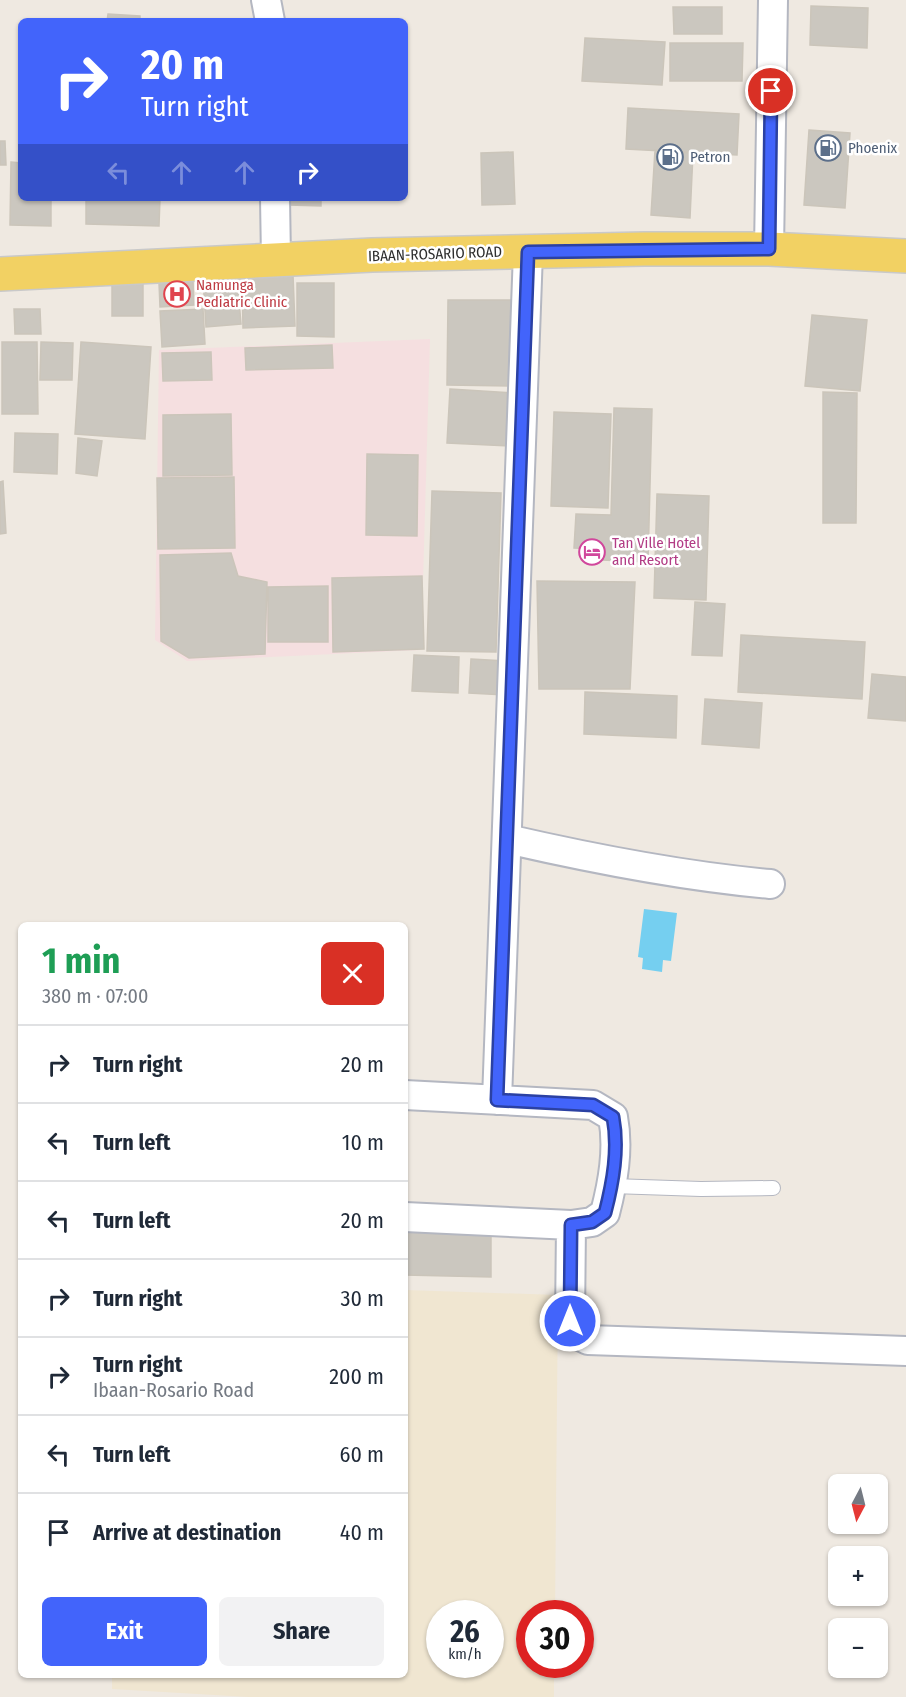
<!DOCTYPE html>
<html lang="en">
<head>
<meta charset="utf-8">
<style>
	:root { --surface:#fff; --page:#f2f2f3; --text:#1f2937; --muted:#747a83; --line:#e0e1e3; --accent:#4264fb }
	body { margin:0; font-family:"Fira Sans Condensed",sans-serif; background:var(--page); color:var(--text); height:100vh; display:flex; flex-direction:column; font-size:22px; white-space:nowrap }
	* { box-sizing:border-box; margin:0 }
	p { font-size:20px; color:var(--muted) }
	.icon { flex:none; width:33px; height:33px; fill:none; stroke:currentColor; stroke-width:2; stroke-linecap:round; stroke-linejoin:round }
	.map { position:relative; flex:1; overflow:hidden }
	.sheet { position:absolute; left:18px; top:922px; width:390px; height:756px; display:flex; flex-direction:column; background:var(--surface); border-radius:9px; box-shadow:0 2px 4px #0004 }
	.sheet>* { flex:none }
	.hud { position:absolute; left:18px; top:18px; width:390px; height:183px; border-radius:9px; box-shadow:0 2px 4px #0004; background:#4264fb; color:#fff; overflow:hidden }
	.needle { width:39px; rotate:187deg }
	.fabs { position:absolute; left:828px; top:1474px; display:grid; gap:12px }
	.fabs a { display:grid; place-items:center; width:60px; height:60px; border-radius:9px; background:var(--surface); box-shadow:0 2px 4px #0004; font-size:30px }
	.speed { position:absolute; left:426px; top:1600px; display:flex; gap:12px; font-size:30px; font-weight:700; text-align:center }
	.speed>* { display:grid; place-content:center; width:78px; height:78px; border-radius:50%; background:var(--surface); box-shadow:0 2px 4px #0004; line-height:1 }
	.speed small { font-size:15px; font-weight:400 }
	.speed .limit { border:9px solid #d22; background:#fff; color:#111 }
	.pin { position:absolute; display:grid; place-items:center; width:51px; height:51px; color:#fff; margin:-26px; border:3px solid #fff; border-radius:50%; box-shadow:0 2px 6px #0007 }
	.me { position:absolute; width:66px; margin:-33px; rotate:0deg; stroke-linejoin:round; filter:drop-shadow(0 0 4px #0008) }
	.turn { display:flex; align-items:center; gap:21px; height:126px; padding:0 24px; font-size:27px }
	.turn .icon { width:78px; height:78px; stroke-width:2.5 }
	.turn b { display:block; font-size:42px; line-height:51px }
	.lanes { display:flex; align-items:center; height:57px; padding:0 24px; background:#0003; justify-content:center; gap:30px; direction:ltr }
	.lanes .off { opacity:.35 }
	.round { display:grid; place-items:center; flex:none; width:63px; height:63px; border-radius:9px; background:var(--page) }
	.head { display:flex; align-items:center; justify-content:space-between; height:102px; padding:0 24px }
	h1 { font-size:36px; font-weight:700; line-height:45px; color:#1e9e55 }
	.action { display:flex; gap:12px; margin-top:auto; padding:12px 24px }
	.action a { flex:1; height:69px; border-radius:9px; background:var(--accent); color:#fff; font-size:24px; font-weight:700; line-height:69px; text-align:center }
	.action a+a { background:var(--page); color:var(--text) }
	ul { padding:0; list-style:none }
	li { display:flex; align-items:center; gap:18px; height:78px; padding:0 24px; border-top:2px solid var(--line) }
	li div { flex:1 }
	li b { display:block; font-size:22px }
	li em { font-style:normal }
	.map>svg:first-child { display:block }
	.education { fill:#f0e6d1; fill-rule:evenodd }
	.medical { fill:#f5dfe0 }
	.water { fill:#75cff0 }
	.building { fill:#cbc7bf; stroke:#cbc5ba; stroke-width:1.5 }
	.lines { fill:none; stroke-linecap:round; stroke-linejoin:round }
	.service-casing { stroke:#b4b7c1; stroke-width:16 }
	.minor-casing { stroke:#b4b7c1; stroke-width:32 }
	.primary-casing { stroke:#c9c9c9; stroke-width:36 }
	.service { stroke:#fff; stroke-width:14 }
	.minor { stroke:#fff; stroke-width:28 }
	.primary { stroke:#f2d163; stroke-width:33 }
	.route-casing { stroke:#2b41a3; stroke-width:15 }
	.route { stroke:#4264fb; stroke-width:10 }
	.labels { text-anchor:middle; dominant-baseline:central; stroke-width:5; stroke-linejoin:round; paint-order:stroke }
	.service-label { font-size:15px; fill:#4e5e75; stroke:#fff; text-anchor:start }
	.street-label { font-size:15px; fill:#2e2e2e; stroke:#fff }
	.health-label { font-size:15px; fill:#be3a42; stroke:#fff; text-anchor:start }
	.hotel-label { font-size:15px; fill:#b23c85; stroke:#fff; text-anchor:start }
</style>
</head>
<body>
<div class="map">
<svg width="906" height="1697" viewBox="0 0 906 1697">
	<rect width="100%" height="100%" fill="#efe9e1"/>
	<!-- education -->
	<path class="education" d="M405,1290L558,1295L555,1614H530V1665H554V1697H248L112,1689V1676H405ZM440,1614H490V1665H440Z"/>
	<!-- medical -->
	<path class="medical" d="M430,339L421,650L187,661L155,640L159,350Z"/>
	<!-- water -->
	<path class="water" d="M644,909L677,913L671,961L663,960L662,972L642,969L643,958L638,957Z"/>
	<!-- building -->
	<path class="building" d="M811,6L868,8L867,48L810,45Z
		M673,7H722V34H674Z
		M108,14L140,16V21H107Z
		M585,38L665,42L662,85L582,81Z
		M670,43H743L742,81H670Z
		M628,108L739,114L737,155L626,149Z
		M809,130L850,133L845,208L804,205Z
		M0,141H5L6,165H0Z
		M655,150L693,153L690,218L651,215Z
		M513,152L515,204L482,205L481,153Z
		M11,162L21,163V198H51V226L10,225Z
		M86,198H160L159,226L86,224Z
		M289,198H321V206L289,205Z
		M293,275L295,326L243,328L242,277Z
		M237,277L241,324L206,327L203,279Z
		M193,281L194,305L160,307L159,283Z
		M297,283H334V337L297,336Z
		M112,284H143V316H112Z
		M448,300H517L516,386L447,385Z
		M14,309H40L41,334H15Z
		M203,309L205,344L162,347L160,311Z
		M812,315L867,320L860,391L805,386Z
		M2,342H37L38,414H2Z
		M41,342L73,343L72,380H40Z
		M81,342L151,347L145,439L75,434Z
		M332,345L333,368L246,370L245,348Z
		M211,352L212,380L163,381L162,353Z
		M450,389L513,393L510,446L447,443Z
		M823,392L857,393L856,523H823Z
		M614,408L652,409L648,562L602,560V549L574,548L576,514L611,515Z
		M554,412L611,414L608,508L551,506Z
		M231,414L232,475L163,476V415Z
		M15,433L58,434L57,474L14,472Z
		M78,438L102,441L97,476L76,473Z
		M367,454L418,455L417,536L366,535Z
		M234,477L235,548L158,549L157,478Z
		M3,481L6,533L0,534V482Z
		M432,491L501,493L496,652L427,651Z
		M657,494L709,496L706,600L654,598Z
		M231,553L238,576L267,582L265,654L189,658L161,641L160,555Z
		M422,576L424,649L333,652L332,578Z
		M537,581L635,582L630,689H539Z
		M328,586V642H268V587Z
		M695,602L725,604L722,656L692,655Z
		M741,635L865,642L862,699L738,692Z
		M414,655L459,657L458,693L412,691Z
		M471,659L506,661L505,695L469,693Z
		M872,674L906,677V721L868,718Z
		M585,692L677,696L676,738L584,734Z
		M705,699L762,703L759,748L702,744Z
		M405,1232L491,1236V1277L405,1275Z"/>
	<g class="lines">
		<!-- service casing -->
		<g class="service-casing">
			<path id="service" d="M612,1186L701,1189L773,1188"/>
		</g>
		<!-- minor casing -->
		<g class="minor-casing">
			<path id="minor" d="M266,0L270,21
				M275,198L276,259
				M769,249L773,0
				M507,839C594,859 680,876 770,884
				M405,1095L593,1105L613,1117C619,1149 613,1182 605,1213L592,1222L571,1225L405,1217
				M497,1100L528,252
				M571,1225L570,1321L576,1334L588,1340L906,1351"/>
		</g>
		<!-- primary casing -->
		<g class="primary-casing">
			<path id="primary" d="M0,274L372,255L644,249H769L906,256"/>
		</g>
		<!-- service -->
		<use href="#service" class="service"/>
		<!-- minor -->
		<use href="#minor" class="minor"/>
		<!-- primary -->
		<use href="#primary" class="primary"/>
	</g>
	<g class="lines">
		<!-- route casing -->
		<g class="route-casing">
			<path id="route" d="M570,1321L571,1225L592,1222L605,1213C613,1182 619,1149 613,1117L593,1105L497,1100L528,252L769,249L771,91"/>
		</g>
		<!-- route -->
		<use href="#route" class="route"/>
	</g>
	<!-- icons -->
	<defs>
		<g id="fuel-ring" transform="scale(1.35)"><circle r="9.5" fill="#fff" stroke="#5c6f8a" stroke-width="1.5"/><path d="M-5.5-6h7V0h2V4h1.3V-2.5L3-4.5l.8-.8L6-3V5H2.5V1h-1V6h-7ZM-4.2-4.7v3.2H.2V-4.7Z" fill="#5c6f8a"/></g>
		<g id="hospital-ring" transform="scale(1.35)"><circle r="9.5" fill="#fff" stroke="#e0444e" stroke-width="1.5"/><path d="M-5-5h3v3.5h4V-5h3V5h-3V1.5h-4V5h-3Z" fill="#e0444e"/></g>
		<g id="hotel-ring" transform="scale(1.35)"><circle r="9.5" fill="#fff" stroke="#d1479c" stroke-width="1.5"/><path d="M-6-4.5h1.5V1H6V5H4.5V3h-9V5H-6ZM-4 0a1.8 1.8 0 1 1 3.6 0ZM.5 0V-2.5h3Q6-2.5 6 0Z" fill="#d1479c"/></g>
	</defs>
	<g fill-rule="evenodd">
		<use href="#fuel-ring" x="828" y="148"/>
		<use href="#fuel-ring" x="670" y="157"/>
		<use href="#hospital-ring" x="177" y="294"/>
		<use href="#hotel-ring" x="592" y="552"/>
	</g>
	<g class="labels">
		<!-- service labels -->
		<g class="service-label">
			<text x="848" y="148">Phoenix</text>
			<text x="690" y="157">Petron</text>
		</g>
		<!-- street labels -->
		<g class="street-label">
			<text transform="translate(435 254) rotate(-2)">IBAAN-ROSARIO ROAD</text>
		</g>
		<!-- health labels -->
		<g class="health-label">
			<text x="196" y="285">Namunga<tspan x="196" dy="17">Pediatric Clinic</tspan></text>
		</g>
		<!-- hotel labels -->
		<g class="hotel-label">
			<text x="612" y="543">Tan Ville Hotel<tspan x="612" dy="17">and Resort</tspan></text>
		</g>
	</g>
</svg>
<div class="fabs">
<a><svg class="needle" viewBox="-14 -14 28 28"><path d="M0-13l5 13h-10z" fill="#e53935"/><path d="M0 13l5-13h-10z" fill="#747a83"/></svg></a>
<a>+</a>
<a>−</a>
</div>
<div class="speed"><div>26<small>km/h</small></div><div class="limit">30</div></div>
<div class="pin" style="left:771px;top:91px;background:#d93025"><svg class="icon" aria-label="arrive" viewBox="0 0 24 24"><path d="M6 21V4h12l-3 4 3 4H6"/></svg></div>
<svg class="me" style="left:570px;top:1321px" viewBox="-20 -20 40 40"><circle r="17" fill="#4264fb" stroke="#fff" stroke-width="3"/><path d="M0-11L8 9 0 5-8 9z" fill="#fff"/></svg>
<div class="hud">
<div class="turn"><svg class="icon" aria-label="right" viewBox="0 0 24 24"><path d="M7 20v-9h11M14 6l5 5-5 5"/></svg><div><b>20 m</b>Turn right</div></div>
<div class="lanes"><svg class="icon off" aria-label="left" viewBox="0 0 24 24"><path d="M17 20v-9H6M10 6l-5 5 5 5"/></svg><svg class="icon off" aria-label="ahead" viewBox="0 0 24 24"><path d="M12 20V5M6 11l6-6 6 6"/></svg><svg class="icon off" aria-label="ahead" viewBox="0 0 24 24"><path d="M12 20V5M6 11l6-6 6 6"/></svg><svg class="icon" aria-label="right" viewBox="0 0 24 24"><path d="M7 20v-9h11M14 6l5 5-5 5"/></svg></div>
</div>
<section class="sheet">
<div class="head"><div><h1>1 min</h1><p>380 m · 07:00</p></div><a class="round" style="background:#d93025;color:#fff"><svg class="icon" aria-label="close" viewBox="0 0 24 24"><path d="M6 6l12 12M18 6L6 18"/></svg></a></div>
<ul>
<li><svg class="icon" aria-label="right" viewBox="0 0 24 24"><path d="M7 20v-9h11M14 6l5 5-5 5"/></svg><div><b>Turn right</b></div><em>20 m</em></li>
<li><svg class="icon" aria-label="left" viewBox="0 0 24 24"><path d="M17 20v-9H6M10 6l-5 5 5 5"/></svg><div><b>Turn left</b></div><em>10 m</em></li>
<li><svg class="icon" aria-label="left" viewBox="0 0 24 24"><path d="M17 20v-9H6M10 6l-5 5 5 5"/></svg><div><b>Turn left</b></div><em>20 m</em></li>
<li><svg class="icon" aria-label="right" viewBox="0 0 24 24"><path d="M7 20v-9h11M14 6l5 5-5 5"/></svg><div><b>Turn right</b></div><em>30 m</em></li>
<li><svg class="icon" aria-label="right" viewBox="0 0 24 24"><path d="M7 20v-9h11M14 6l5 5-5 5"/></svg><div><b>Turn right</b><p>Ibaan-Rosario Road</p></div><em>200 m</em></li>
<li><svg class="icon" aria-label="left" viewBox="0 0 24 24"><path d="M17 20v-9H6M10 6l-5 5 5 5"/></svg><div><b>Turn left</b></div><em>60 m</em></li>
<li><svg class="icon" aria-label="arrive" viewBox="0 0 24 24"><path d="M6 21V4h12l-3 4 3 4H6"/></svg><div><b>Arrive at destination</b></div><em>40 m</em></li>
</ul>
<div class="action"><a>Exit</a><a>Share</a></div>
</section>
</div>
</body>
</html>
